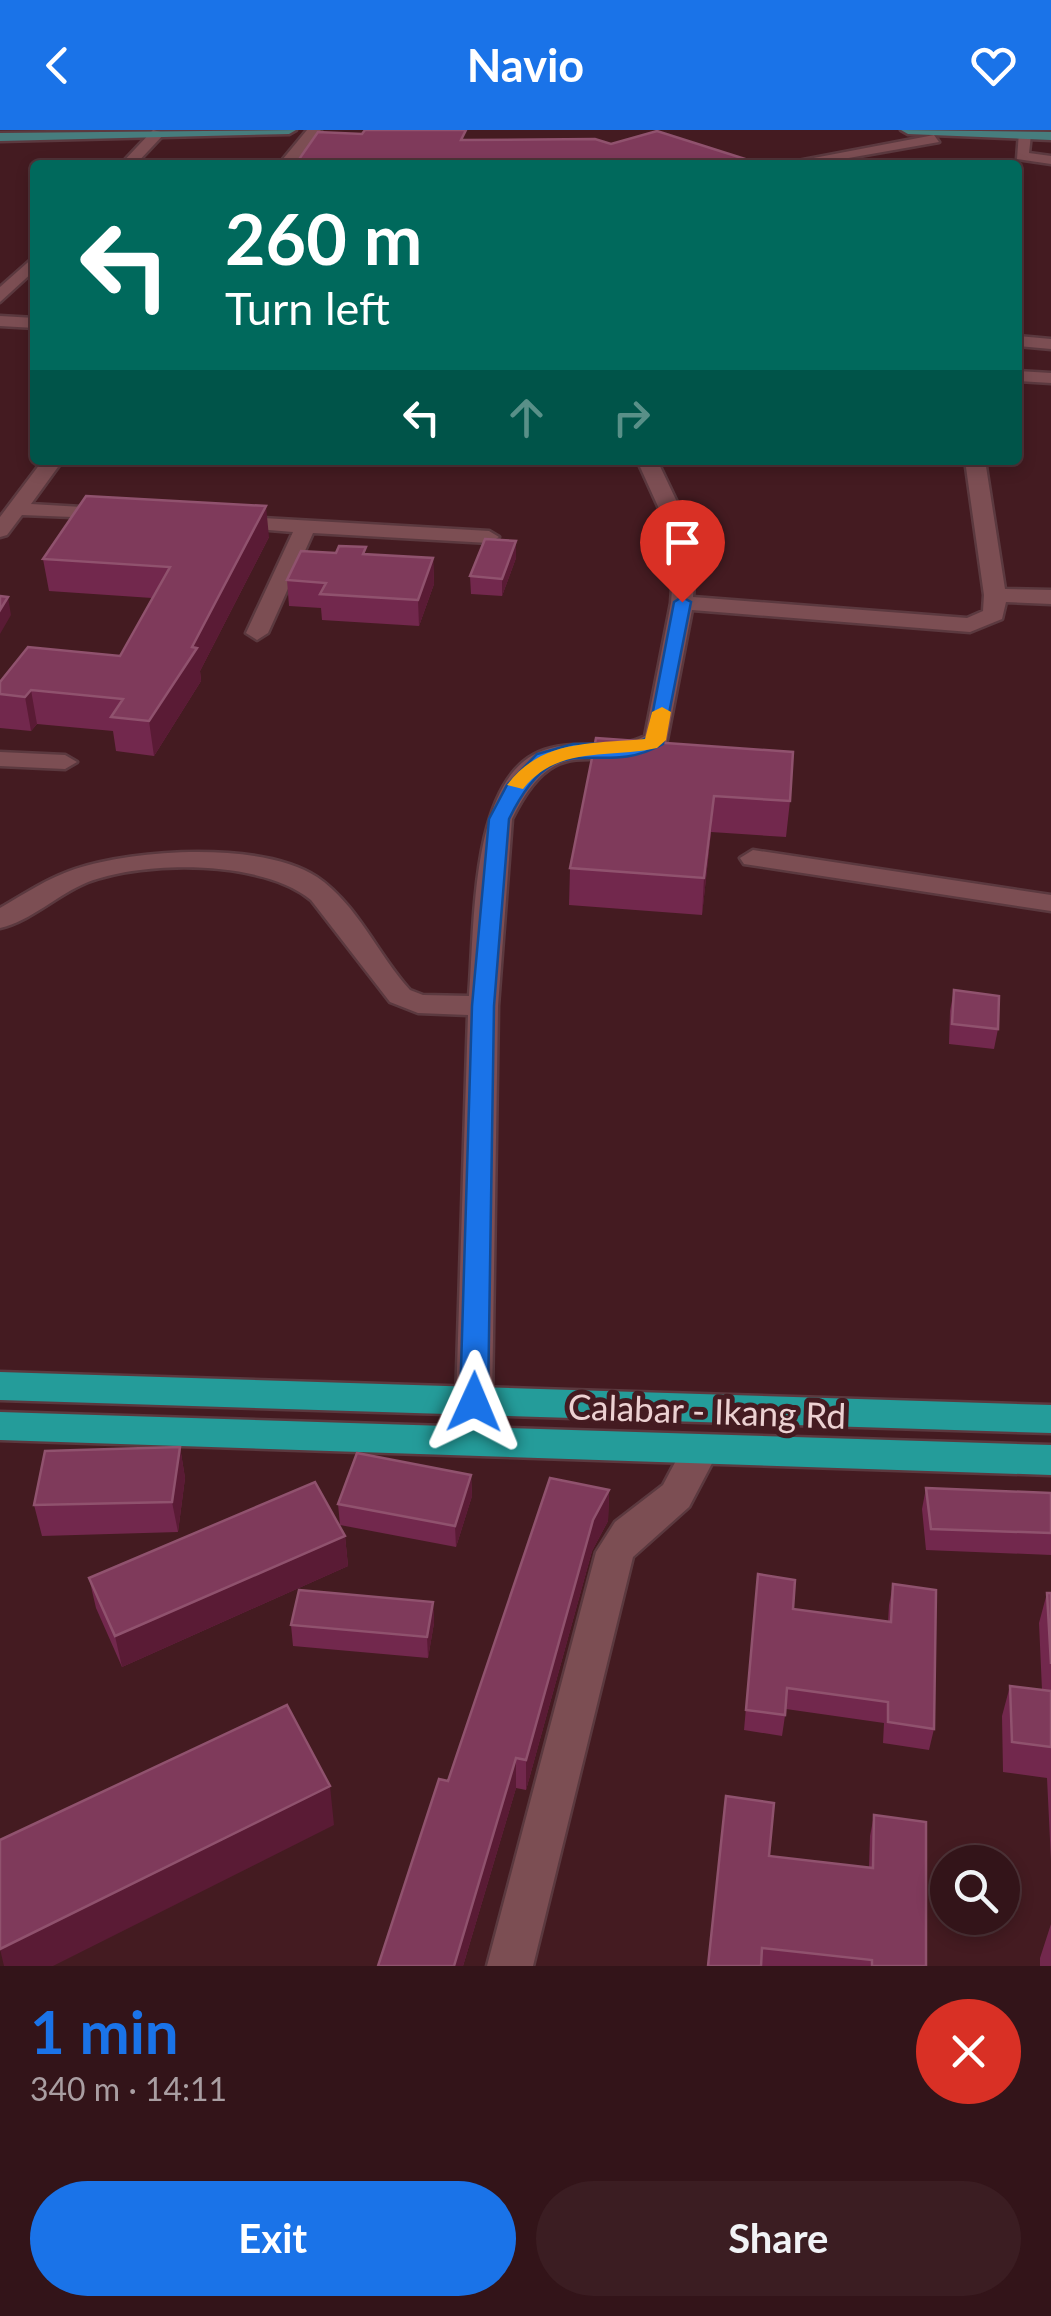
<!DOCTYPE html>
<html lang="en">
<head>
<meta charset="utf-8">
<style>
	:root { --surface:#331419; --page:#3b1d22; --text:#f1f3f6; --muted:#a99ea2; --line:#4e3338; --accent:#1a73e8 }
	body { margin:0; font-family:Lato,sans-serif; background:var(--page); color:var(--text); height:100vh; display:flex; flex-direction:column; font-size:38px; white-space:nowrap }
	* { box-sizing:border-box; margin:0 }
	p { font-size:32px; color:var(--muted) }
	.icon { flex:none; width:55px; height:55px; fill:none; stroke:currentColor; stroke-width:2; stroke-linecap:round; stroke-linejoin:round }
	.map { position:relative; height:1836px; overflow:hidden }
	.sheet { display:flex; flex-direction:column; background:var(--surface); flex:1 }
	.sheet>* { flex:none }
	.guide { position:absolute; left:30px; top:30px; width:992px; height:305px; border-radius:10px; box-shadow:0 5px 15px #0003,0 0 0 2px var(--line); background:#00695c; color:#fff; overflow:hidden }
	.controls { position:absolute; left:930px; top:1715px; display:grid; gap:20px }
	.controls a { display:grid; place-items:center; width:90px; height:90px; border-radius:50%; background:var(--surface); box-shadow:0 5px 15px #0003,0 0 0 2px var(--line); font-size:50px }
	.pin { position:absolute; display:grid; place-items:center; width:85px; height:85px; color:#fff; margin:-102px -42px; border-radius:50% 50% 50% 0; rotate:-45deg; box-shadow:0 0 10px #0007 }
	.pin .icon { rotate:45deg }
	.me { position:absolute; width:110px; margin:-55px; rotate:1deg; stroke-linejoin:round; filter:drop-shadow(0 0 8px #0008) }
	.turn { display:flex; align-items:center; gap:35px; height:210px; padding:0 30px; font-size:45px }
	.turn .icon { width:130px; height:130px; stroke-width:2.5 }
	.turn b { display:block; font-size:70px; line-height:85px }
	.lanes { display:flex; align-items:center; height:95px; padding:0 30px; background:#0003; justify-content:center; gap:50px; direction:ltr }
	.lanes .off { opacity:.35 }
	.round { display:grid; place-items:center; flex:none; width:105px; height:105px; border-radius:52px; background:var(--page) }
	.overview { display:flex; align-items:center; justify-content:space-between; height:170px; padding:0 30px }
	h1 { font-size:60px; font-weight:700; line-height:75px; color:var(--accent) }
	.primary-button { display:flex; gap:20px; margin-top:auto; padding:20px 30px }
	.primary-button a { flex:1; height:115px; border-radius:60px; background:var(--accent); color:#fff; font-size:40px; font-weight:700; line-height:115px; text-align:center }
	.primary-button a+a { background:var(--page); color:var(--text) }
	header { display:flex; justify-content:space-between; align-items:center; height:130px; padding:0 30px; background:var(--accent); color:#fff; font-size:45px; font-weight:700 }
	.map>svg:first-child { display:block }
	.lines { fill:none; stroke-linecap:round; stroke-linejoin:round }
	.minor-casing { stroke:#5b393f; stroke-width:5 }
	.major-casing { stroke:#5b393f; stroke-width:5 }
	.highway-casing { stroke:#5b393f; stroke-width:5 }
	.minor { fill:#7c4e53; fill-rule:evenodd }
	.major { fill:#477d7e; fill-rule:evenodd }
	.highway { fill:#249c9a; fill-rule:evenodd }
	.wall { fill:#72284d }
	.shaded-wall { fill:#5a1b35 }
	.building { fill:#7f3a5b; stroke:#90526e; stroke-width:2.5 }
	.route { fill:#1a73e8; stroke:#114b97; stroke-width:2.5 }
	.slow { fill:#f59e0b }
	.labels { text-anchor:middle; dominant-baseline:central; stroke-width:10; stroke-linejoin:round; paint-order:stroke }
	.near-street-label { font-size:35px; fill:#ecd1d2; stroke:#441b21 }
</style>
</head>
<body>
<header><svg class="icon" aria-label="back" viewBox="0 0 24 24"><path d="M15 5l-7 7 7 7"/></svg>Navio<svg class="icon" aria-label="heart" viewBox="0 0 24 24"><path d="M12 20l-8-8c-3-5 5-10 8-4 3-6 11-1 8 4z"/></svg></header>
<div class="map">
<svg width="1051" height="1836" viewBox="0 0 1051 1836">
	<rect width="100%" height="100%" fill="#441b21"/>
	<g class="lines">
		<!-- minor casing -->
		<g class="minor-casing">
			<path id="minor" d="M153,0L165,3L135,35H120Z
				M307,0H321L293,35H278Z
				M1019,2L1031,5L1029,23L1051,26V34L1017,29Z
				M934,5L939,12L809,35H777Z
				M35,126V140L0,172V157Z
				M0,186L35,188V198L0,196Z
				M1018,206L1051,209V219L1018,216Z
				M1018,241L1051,243V253L1018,251Z
				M43,330H63L31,374L116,379L126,385L123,389L22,385L7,405L0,407V387Z
				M637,330H657L697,414L693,467L967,488L983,481L984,465L965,330H985L1005,459L1051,460V474L1006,472L1002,489L970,502L692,480L666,615C598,654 561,589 512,689L498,876L492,1272L487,1282L474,1286L461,1282L456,1272L468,885L418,883L390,872L311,770C263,730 146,730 88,752C58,764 31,791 0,798V778C24,764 48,748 75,739C136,719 261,711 317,747C357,774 378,825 410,860L423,865L469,866C475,802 469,652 539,622C572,607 615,623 645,606L671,473L675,414Z
				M227,386L489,401L499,407L489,413L313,403L268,503L257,510L246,503L293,402L220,396L217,392Z
				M0,622L65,625L77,632L65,639L0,636Z
				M753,720L1051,765V781L744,734L740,728Z
				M700,1305L713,1310L719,1320L689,1377L633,1427L533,1836H487L596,1422L615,1392L663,1355L687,1310Z"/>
		</g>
		<!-- major casing -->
		<g class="major-casing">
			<path id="major" d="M296,0L289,4L0,11V3Z
				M901,0L1051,2V10L908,4Z"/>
		</g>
		<!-- highway casing -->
		<g class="highway-casing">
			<path id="highway" d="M0,1242L1051,1275V1303L0,1270Z
				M0,1282L1051,1315V1345L0,1310Z"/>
		</g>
		<!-- minor -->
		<use href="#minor" class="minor"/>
		<!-- major -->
		<use href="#major" class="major"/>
		<!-- highway -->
		<use href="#highway" class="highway"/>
	</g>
	<!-- wall -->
	<path class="wall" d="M269,407L200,541L201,551L154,626L116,621L113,601L37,594L31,601L0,598V552L120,526L152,468L49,461L43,429Z
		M336,423L433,428L434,454L419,496L322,490L321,478L289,476L287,450Z
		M516,428L502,466L471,464L470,446Z
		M596,608L790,671L786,707L711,702L702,785L569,775L570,738Z
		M954,860L998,899L994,919L949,914L950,881Z
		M180,1317L185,1348L178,1402L42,1406L34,1375Z
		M471,1345L472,1366L456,1417L340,1395L338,1374Z
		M926,1358L1051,1363V1425L926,1420L922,1379Z
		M609,1360L608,1391L592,1421L526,1660L516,1658L463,1836L448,1651Z
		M345,1406L348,1436L122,1537L96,1478L89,1448Z
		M893,1454L934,1599L929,1620L883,1613L884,1593L786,1579L782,1606L744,1600L756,1465L793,1479L888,1492L889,1475Z
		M1047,1463H1051V1731L1047,1648L1003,1642L1002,1586L1010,1556L1042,1560L1039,1493Z
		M433,1472L434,1493L428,1528L293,1516L291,1495Z
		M874,1685L926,1836H708L769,1726L869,1737L870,1706Z
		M1051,1794V1836H1040V1828Z"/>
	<!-- shaded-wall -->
	<path class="shaded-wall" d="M742,28L741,35H719Z
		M266,376L269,407L200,541L201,551L154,626L149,591Z
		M516,411V428L502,466V449Z
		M433,428L434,454L419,496L418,470Z
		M8,467L11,485L0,504V480Z
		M31,560L37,594L31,601L25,567Z
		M714,666L711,702L702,785L704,748Z
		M180,1317L185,1348L178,1402L172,1372Z
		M471,1345L472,1366L456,1417L455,1396Z
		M609,1360L608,1391L592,1421L526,1660V1630L593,1390Z
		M345,1406L348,1436L122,1537L115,1506Z
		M433,1472L434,1493L428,1528L427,1507Z
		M516,1628V1658L463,1836H454Z
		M330,1656L334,1695L53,1836H4L0,1819Z"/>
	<!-- building -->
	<path class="building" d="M365,0H466L461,10L595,9L611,14L657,1L742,28L719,35H295L318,2L362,4Z
		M86,366L266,376L192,517L197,518L149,591L111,587L123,569L31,560L25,567L0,564V552L28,517L120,526L170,437L43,429Z
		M485,409L516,411L502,449L470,446Z
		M339,416L366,417L363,424L433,428L418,470L320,464L326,453L287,450L301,421L336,423Z
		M0,466L8,467L0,480Z
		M596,608L793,622L790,671L714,666L704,748L570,738Z
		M954,860L999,866L998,899L952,894Z
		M180,1317L172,1372L34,1375L45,1321Z
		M357,1323L471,1345L455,1396L338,1374Z
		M550,1348L609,1360L593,1390L526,1630L516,1628L454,1836H378L439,1649L448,1651Z
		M315,1352L345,1406L115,1506L89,1448Z
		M926,1358L1051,1363V1403L931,1399Z
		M758,1444L795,1450L793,1479L891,1492L893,1454L936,1460L934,1599L888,1592V1572L787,1558L785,1585L746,1580Z
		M299,1460L433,1472L427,1507L291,1495Z
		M1047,1463H1051V1534Z
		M1010,1556L1051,1561V1617L1012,1612Z
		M287,1575L330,1656L0,1819V1710Z
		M726,1666L774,1673L769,1726L873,1738L874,1685L926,1692V1836H872V1830L762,1818L761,1836H708Z"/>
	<!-- route -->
	<path class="route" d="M682,467L691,472L663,614C595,652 558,588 509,689L494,876L488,1272L474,1283L460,1272L472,876L489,689L507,655L537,624L573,614L637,613L648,607L674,472Z"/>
	<!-- slow -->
	<path class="slow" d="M662,577L671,582L666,610L657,618C608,629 558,615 523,659L507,655C541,609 593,614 645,609L652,582Z"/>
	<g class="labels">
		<!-- near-street labels -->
		<g class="near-street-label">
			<text transform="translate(707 1280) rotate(2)">Calabar - Ikang Rd</text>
		</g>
	</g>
</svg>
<div class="controls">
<a><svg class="icon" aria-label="search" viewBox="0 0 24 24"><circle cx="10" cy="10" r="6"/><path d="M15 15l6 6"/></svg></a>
</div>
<div class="pin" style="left:682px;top:472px;background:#d93025"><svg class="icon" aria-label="arrive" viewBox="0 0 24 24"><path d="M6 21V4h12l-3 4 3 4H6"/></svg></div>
<svg class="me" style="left:474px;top:1272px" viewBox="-20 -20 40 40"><path d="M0-17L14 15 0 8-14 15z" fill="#1a73e8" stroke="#fff" stroke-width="4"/></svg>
<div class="guide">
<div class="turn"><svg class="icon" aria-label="left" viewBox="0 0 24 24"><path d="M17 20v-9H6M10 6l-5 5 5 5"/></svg><div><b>260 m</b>Turn left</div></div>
<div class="lanes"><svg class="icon" aria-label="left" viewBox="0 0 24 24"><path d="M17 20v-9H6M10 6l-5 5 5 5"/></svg><svg class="icon off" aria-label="ahead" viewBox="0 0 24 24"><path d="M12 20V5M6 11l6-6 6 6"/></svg><svg class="icon off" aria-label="right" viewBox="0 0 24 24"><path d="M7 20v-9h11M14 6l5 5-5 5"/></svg></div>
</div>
</div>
<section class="sheet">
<div class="overview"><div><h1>1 min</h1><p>340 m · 14:11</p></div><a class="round" style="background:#d93025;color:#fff"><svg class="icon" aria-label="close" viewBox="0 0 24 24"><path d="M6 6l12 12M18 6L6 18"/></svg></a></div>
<div class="primary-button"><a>Exit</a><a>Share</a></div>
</section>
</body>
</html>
